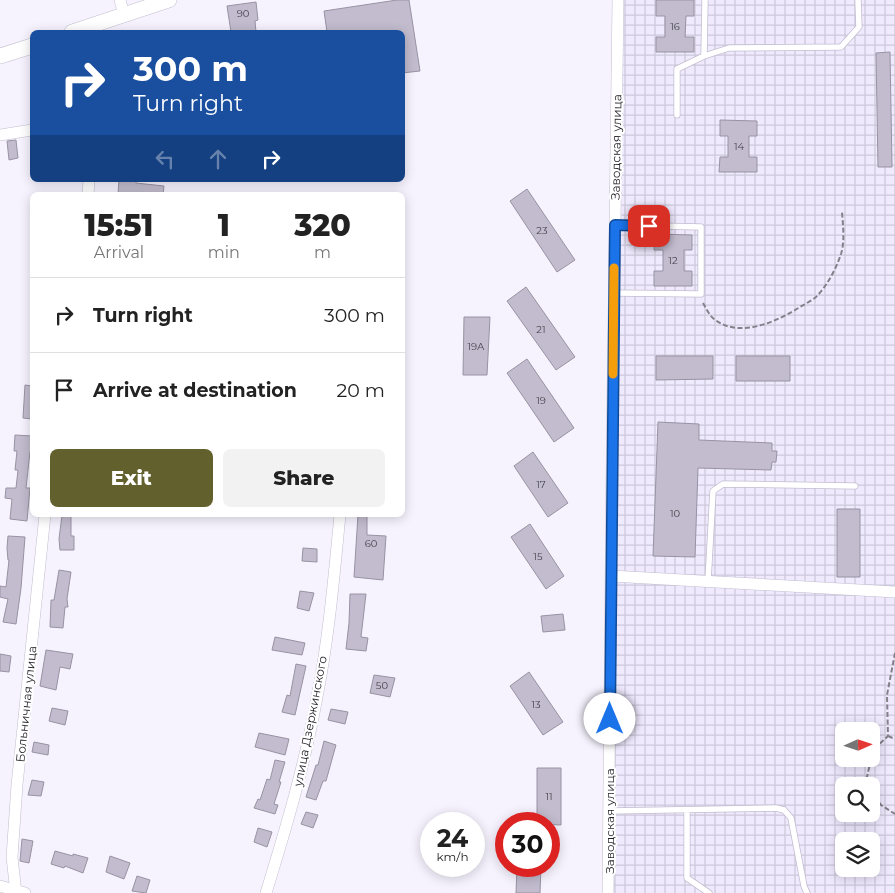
<!DOCTYPE html>
<html lang="en">
<head>
<meta charset="utf-8">
<style>
	:root { --surface:#fff; --page:#f2f2f2; --text:#222; --muted:#767676; --line:#e0e0e0; --accent:#62602d }
	body { margin:0; font-family:Montserrat,sans-serif; background:var(--page); color:var(--text); height:100vh; display:flex; flex-direction:column; font-size:19px; white-space:nowrap }
	* { box-sizing:border-box; margin:0 }
	p { font-size:16px; color:var(--muted) }
	.icon { flex:none; width:28px; height:28px; fill:none; stroke:currentColor; stroke-width:2; stroke-linecap:round; stroke-linejoin:round }
	.map { position:relative; flex:1; overflow:hidden }
	.details { position:absolute; left:30px; top:192px; width:375px; height:325px; display:flex; flex-direction:column; background:var(--surface); border-radius:8px; box-shadow:0 2px 12px #0003 }
	.details>* { flex:none }
	.hud { position:absolute; left:30px; top:30px; width:375px; height:152px; border-radius:8px; box-shadow:0 2px 12px #0003; background:#1a4fa0; color:#fff; overflow:hidden }
	.needle { width:32px; rotate:87deg }
	.controls { position:absolute; left:835px; top:722px; display:grid; gap:10px }
	.controls a { display:grid; place-items:center; width:45px; height:45px; border-radius:8px; background:var(--surface); box-shadow:0 2px 12px #0003; font-size:25px }
	.speed { position:absolute; left:420px; top:812px; display:flex; gap:10px; font-size:25px; font-weight:700; text-align:center }
	.speed>* { display:grid; place-content:center; width:65px; height:65px; border-radius:50%; background:var(--surface); box-shadow:0 2px 12px #0003; line-height:1 }
	.speed small { font-size:12px; font-weight:400 }
	.speed .limit { border:8px solid #d22; background:#fff; color:#111 }
	.pin { position:absolute; display:grid; place-items:center; width:42px; height:42px; color:#fff; margin:-21px; border-radius:10px; box-shadow:0 2px 8px #0006 }
	.me { position:absolute; width:55px; margin:-28px; rotate:0deg; stroke-linejoin:round; filter:drop-shadow(0 0 4px #0008) }
	.turn { display:flex; align-items:center; gap:18px; height:105px; padding:0 20px; font-size:22px }
	.turn .icon { width:65px; height:65px; stroke-width:2.5 }
	.turn b { display:block; font-size:35px; line-height:42px }
	.lanes { display:flex; align-items:center; height:48px; padding:0 20px; background:#0003; justify-content:center; gap:25px; direction:ltr }
	.lanes .off { opacity:.35 }
	.eta { display:flex; justify-content:space-evenly; align-items:center; height:85px; text-align:center }
	.eta b { font-size:30px; font-weight:800; line-height:35px }
	.action { display:flex; gap:10px; margin-top:auto; padding:10px 20px }
	.action a { flex:1; height:58px; border-radius:8px; background:var(--accent); color:#fff; font-size:20px; font-weight:800; line-height:58px; text-align:center }
	.action a+a { background:var(--page); color:var(--text) }
	ul { padding:0; list-style:none }
	li { display:flex; align-items:center; gap:15px; height:75px; padding:0 20px; border-top:1px solid var(--line) }
	li div { flex:1 }
	li b { display:block; font-size:19px }
	li em { font-style:normal }
	.map>svg:first-child { display:block }
	.industrial { fill:url(#industrial-grid); fill-rule:evenodd }
	.building { fill:#c2bcce; stroke:#9892a3 }
	.lines { fill:none; stroke-linecap:round; stroke-linejoin:round }
	.service-casing { stroke:#c2bdcf; stroke-width:7 }
	.minor-casing { stroke:#c2bdcf; stroke-width:12 }
	.secondary-casing { stroke:#c2bdcf; stroke-width:16 }
	.path { stroke:#838089; stroke-width:2; stroke-dasharray:5 2.5; stroke-linecap:butt }
	.service { stroke:#fff; stroke-width:5.5 }
	.minor { stroke:#fff; stroke-width:11 }
	.secondary { stroke:#fff; stroke-width:15 }
	.route-casing { stroke:#114b97; stroke-width:12 }
	.route { stroke:#1a73e8; stroke-width:9 }
	.slow { stroke:#f59e0b; stroke-width:9 }
	.labels { text-anchor:middle; dominant-baseline:central; stroke-width:4; stroke-linejoin:round; paint-order:stroke }
	.number-label { font-size:10px; fill:#48454e }
	.street-label { font-size:12px; fill:#1f1d23; stroke:#fff }
</style>
</head>
<body>
<div class="map">
<svg width="895" height="893" viewBox="0 0 895 893">
	<defs>
		<pattern id="industrial-grid" width="8" height="8" patternUnits="userSpaceOnUse" patternTransform="scale(1.25)"><rect width="8" height="8" fill="#f0eaff"/><path d="M0 4h8M4 0v8" fill="none" stroke="#cdc8da"/></pattern>
	</defs>
	<rect width="100%" height="100%" fill="#f6f3fe"/>
	<!-- industrial -->
	<path class="industrial" d="M624,0H895V893H613ZM844,731H871V759H844ZM844,786H871V814H844ZM844,841H871V869H844Z"/>
	<!-- building -->
	<path class="building" d="M397,0H409L420,71L402,73V32H390V31L327,32L324,11Z
		M656,0H694V16H686L685,37H694V52H656V37H665V16H656Z
		M256,2L258,20L255,21L256,32H231L227,6Z
		M890,52L892,167H878L876,53Z
		M720,120L757,121V136H749V157H757V172H719L720,157H728V136H720Z
		M16,140L18,158L9,160L7,141Z
		M119,180H136V183L164,186L163,195H118Z
		M527,189L575,260L557,272L510,201Z
		M655,234L692,235V250H684V271H692V286H654V271H663V250H654Z
		M526,287L575,357L556,370L507,301Z
		M464,317H490L487,375H463Z
		M656,356H713V379L656,380Z
		M736,356H790V381H736Z
		M527,359L574,428L554,442L507,373Z
		M25,385L32,386V419L23,418Z
		M658,422L699,424V440L772,443V451H777L776,462H772L771,470L698,468L695,557L653,556Z
		M15,435L32,436V452H30L26,488H30L27,521L10,519L12,499L5,498L6,488H16L18,470H15L17,451H14Z
		M533,452L568,503L548,517L514,466Z
		M837,509H860V577H837Z
		M62,515H71V536H74V550H60L59,539Z
		M358,515H367V535L386,536L383,580L354,577Z
		M530,524L564,576L546,589L511,537Z
		M8,536L25,537L21,588L16,624L3,622L8,599L0,597V586L6,587L9,560H8L7,548Z
		M303,548L317,549V562L302,561Z
		M59,570L71,572L67,599L68,607H65L63,628L50,627L51,600H54Z
		M300,591L314,593L309,611L297,608Z
		M350,594H366L361,637L368,638L366,651L346,649L349,623Z
		M563,614L565,630L543,632L541,616Z
		M275,637L305,643L302,655L272,650Z
		M46,650L73,654L70,669L60,667L56,690L40,686Z
		M0,654L11,656L9,672L0,671Z
		M296,664L306,666L295,715L282,712L287,695L290,696Z
		M529,672L563,722L543,735L510,686Z
		M374,675L395,678L390,697L370,693Z
		M52,708L68,711L65,725L49,721Z
		M331,709L348,712L345,724L328,720Z
		M259,733L289,739L285,755L255,747Z
		M324,741L336,745L326,781H323L316,800L306,797L316,765H318Z
		M34,742L49,745L48,755L32,752Z
		M275,760L285,762L279,782H281L274,804L278,805L275,814L254,808L258,799L260,800L267,779L270,780Z
		M537,768H561V825L537,824Z
		M32,780L44,782L41,796L28,795Z
		M306,812L318,815L313,828L301,824Z
		M258,828L272,832L267,847L254,842Z
		M22,839L33,841L29,863L20,861Z
		M55,851L73,856V854L88,858L83,873L65,866L64,868L51,864Z
		M110,856L130,863L124,879L106,872Z
		M517,866H541L540,893H516Z
		M137,876L150,880L146,893L132,891Z"/>
	<g class="lines">
		<!-- service casing -->
		<g class="service-casing">
			<path id="service" d="M704,56L729,48L841,47L859,27L858,0
				M677,115V69L704,56L705,0
				M614,293L701,294V227L615,225
				M708,581L713,491L723,484L855,486
				M687,810V878L709,893
				M609,811L776,808L784,810L791,818L804,886L807,893"/>
		</g>
		<!-- minor casing -->
		<g class="minor-casing">
			<path id="minor" d="M120,0L124,15
				M0,135L32,130
				M88,195L89,180
				M611,576L895,592
				M0,886L25,893
				M16,893L12,857L17,785L45,515
				M266,893C286,828 305,764 317,697C329,637 334,576 340,515
				M608,893L612,451L618,0"/>
		</g>
		<!-- secondary casing -->
		<g class="secondary-casing">
			<path id="secondary" d="M72,32L169,0
				M0,56L32,46"/>
		</g>
		<!-- path -->
		<path class="path" d="M703,303C706,308 709,315 714,319C739,339 776,322 800,307C805,304 811,301 816,297C827,286 836,269 841,254C845,241 843,226 842,212
			M888,736L895,739
			M871,755L872,751L888,736L887,695L895,653
			M870,786L867,777L871,759
			M871,790L881,805L895,814"/>
		<!-- service -->
		<use href="#service" class="service"/>
		<!-- minor -->
		<use href="#minor" class="minor"/>
		<!-- secondary -->
		<use href="#secondary" class="secondary"/>
	</g>
	<g class="lines">
		<!-- route casing -->
		<g class="route-casing">
			<path id="route" d="M610,719L615,225L649,226"/>
		</g>
		<!-- route -->
		<use href="#route" class="route"/>
		<!-- slow -->
		<path class="slow" d="M613,374L614,268"/>
	</g>
	<g class="labels">
		<!-- number labels -->
		<g class="number-label">
			<text x="243" y="13">90</text>
			<text x="675" y="26">16</text>
			<text x="739" y="146">14</text>
			<text x="542" y="230">23</text>
			<text x="673" y="260">12</text>
			<text x="541" y="329">21</text>
			<text x="476" y="346">19А</text>
			<text x="541" y="400">19</text>
			<text x="541" y="484">17</text>
			<text x="675" y="513">10</text>
			<text x="371" y="543">60</text>
			<text x="538" y="556">15</text>
			<text x="382" y="685">50</text>
			<text x="536" y="704">13</text>
			<text x="549" y="796">11</text>
		</g>
		<!-- street labels -->
		<g class="street-label">
			<text transform="translate(616 147) rotate(-89)">Заводская улица</text>
			<text transform="translate(26 704) rotate(-84)">Больничная улица</text>
			<text transform="translate(310 721) rotate(-79)">улица Дзержинского</text>
			<text transform="translate(609 821) rotate(-90)">Заводская улица</text>
		</g>
	</g>
</svg>
<div class="controls">
<a><svg class="needle" viewBox="-14 -14 28 28"><path d="M0-13l5 13h-10z" fill="#e53935"/><path d="M0 13l5-13h-10z" fill="#767676"/></svg></a>
<a><svg class="icon" aria-label="search" viewBox="0 0 24 24"><circle cx="10" cy="10" r="6"/><path d="M15 15l6 6"/></svg></a>
<a><svg class="icon" aria-label="layers" viewBox="0 0 24 24"><path d="M12 4l9 5-9 5-9-5zM3 14l9 5 9-5"/></svg></a>
</div>
<div class="speed"><div>24<small>km/h</small></div><div class="limit">30</div></div>
<div class="pin" style="left:649px;top:226px;background:#d93025"><svg class="icon" aria-label="arrive" viewBox="0 0 24 24"><path d="M6 21V4h12l-3 4 3 4H6"/></svg></div>
<svg class="me" style="left:610px;top:719px" viewBox="-20 -20 40 40"><circle r="19" fill="#fff"/><path d="M0-13L10 11 0 6-10 11z" fill="#1a73e8"/></svg>
<div class="hud">
<div class="turn"><svg class="icon" aria-label="right" viewBox="0 0 24 24"><path d="M7 20v-9h11M14 6l5 5-5 5"/></svg><div><b>300 m</b>Turn right</div></div>
<div class="lanes"><svg class="icon off" aria-label="left" viewBox="0 0 24 24"><path d="M17 20v-9H6M10 6l-5 5 5 5"/></svg><svg class="icon off" aria-label="ahead" viewBox="0 0 24 24"><path d="M12 20V5M6 11l6-6 6 6"/></svg><svg class="icon" aria-label="right" viewBox="0 0 24 24"><path d="M7 20v-9h11M14 6l5 5-5 5"/></svg></div>
</div>
<section class="details">
<div class="eta">
<div><b>15:51</b><p>Arrival</p></div>
<div><b>1</b><p>min</p></div>
<div><b>320</b><p>m</p></div>
</div>
<ul>
<li><svg class="icon" aria-label="right" viewBox="0 0 24 24"><path d="M7 20v-9h11M14 6l5 5-5 5"/></svg><div><b>Turn right</b></div><em>300 m</em></li>
<li><svg class="icon" aria-label="arrive" viewBox="0 0 24 24"><path d="M6 21V4h12l-3 4 3 4H6"/></svg><div><b>Arrive at destination</b></div><em>20 m</em></li>
</ul>
<div class="action"><a>Exit</a><a>Share</a></div>
</section>
</div>
</body>
</html>
